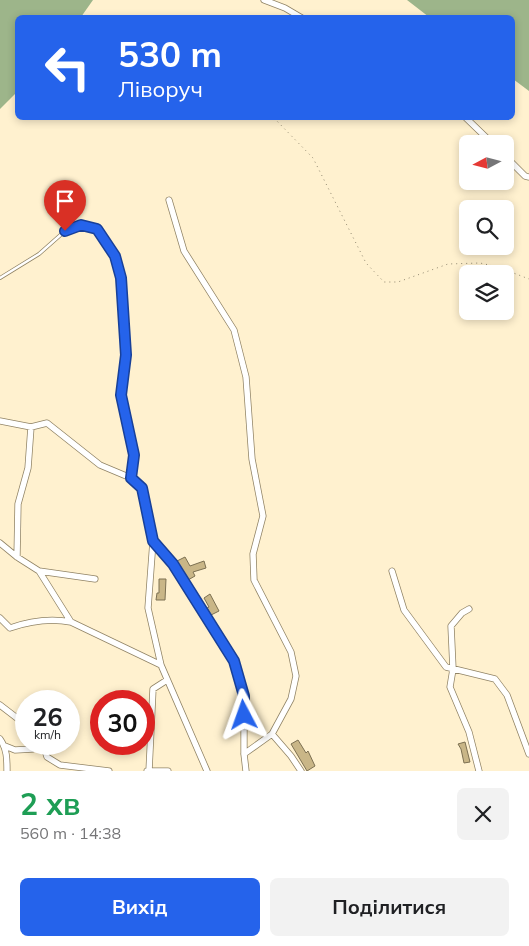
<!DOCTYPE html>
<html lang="uk">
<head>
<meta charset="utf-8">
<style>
	:root { --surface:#fff; --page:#f2f2f2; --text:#202124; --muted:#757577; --accent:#2563eb }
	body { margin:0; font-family:Mulish,sans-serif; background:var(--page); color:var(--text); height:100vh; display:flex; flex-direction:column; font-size:19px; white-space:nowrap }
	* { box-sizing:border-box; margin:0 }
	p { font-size:16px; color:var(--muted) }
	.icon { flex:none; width:28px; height:28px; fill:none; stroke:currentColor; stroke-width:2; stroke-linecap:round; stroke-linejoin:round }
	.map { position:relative; height:771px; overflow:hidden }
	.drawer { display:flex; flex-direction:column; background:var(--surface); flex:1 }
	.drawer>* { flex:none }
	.hud { position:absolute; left:15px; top:15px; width:500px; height:105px; border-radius:8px; box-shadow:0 2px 8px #0003; background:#2563eb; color:#fff; overflow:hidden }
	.needle { width:32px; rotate:263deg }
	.fabs { position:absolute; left:459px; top:135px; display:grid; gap:10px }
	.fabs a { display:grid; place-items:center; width:55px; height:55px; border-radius:8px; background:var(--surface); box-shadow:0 2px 8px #0003; font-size:25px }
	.speed { position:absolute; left:15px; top:690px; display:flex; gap:10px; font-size:25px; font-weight:700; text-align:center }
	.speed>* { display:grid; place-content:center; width:65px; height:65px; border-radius:50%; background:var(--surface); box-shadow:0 2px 8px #0003; line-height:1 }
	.speed small { font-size:12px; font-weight:400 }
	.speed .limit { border:8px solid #d22; background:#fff; color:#111 }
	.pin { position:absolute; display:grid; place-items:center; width:42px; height:42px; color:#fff; margin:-51px -21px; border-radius:50% 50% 50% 0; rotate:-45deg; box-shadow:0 0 5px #0007 }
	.pin .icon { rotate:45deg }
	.me { position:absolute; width:55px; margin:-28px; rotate:356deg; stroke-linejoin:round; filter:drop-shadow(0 0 4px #0008) }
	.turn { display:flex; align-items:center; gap:18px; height:105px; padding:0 20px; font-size:22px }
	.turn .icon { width:65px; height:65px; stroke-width:2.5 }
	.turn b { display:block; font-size:35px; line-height:42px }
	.round { display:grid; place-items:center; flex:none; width:52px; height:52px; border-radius:8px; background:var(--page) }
	.headline { display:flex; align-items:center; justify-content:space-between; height:85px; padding:0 20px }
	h1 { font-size:30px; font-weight:700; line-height:38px; color:#1e9e55 }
	.button { display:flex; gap:10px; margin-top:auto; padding:10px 20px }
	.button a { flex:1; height:58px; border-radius:8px; background:var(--accent); color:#fff; font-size:20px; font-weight:700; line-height:58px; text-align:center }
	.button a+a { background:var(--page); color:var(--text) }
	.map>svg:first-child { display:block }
	.forest { fill:#9db58a }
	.building { fill:#c9b687; stroke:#7c7052 }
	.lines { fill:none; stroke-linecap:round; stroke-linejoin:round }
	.service-casing { stroke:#908365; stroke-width:4 }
	.minor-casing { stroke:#908365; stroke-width:7 }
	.path { stroke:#918870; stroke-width:1; stroke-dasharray:1 4; stroke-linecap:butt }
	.service { stroke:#fff; stroke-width:2.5 }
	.minor { stroke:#fff; stroke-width:5.5 }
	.route-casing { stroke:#184099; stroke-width:12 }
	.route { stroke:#2563eb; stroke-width:9 }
</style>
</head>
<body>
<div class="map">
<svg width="529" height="771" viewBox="0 0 529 771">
	<rect width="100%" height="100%" fill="#fff1cf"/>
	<!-- forest -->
	<path class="forest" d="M0,0H93L81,17L18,18L17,92L0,109Z
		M407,0H529V91L513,79L512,18L429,17Z"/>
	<!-- building -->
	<path class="building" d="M185,557L190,566L204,561L206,568L193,572L195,576L188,580L177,561Z
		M159,579H166L165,600H156L157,593H159Z
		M210,594L219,611L211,615L207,608L209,607L204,598Z
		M298,740L306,753L308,751L315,766L307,771L291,744Z
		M465,742L470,762L464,763L461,749L458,744Z"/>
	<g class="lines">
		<!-- service casing -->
		<g class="service-casing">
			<path id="service" d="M0,278L39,254L65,231L81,225L97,228"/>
		</g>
		<!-- minor casing -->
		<g class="minor-casing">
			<path id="minor" d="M264,0L285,8L302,18
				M466,118L493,144
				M505,156L525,176L529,177
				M169,200L184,251L234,330L246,377L252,459L263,516L253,554L254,580L291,652L296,676L291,699L272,734L244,754
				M97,229L115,256L121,278L125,355L121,395L134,455L131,478
				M0,421L31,427L47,423L100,465L131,478L142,488L153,541L173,564L234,661L244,696V754L246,771
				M153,541L148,608L161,665L207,771
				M0,543L17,557L39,571L71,622L161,665
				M17,557L18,504L28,468L31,427
				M39,571L95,579
				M392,571L404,610L446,667L495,679L507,695L529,754
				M469,609L462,613L451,626L453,669L450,687L469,732L479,771
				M0,618L10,628C30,621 50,618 71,622
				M0,705L26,725
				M272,734L291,756L301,771
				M0,739C7,749 7,759 7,771
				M43,744L47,757L60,765L109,771
				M5,746L15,750L33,749L36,744
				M147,771H168
				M149,771L153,689L167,680"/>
		</g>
		<!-- path -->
		<path class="path" d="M274,118L313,158L366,263L384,282H398L448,264L480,263L498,267L529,279"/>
		<!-- service -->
		<use href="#service" class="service"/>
		<!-- minor -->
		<use href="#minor" class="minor"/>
	</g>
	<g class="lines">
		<!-- route casing -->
		<g class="route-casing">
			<path id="route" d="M65,231L81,225L97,229L115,256L121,278L126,355L121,395L134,455L131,478L142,488L153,541L173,564L234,661L244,696V715"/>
		</g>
		<!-- route -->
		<use href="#route" class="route"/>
	</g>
</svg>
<div class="fabs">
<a><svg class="needle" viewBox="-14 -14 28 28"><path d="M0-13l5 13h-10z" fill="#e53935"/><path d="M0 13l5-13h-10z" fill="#757577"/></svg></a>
<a><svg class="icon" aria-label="search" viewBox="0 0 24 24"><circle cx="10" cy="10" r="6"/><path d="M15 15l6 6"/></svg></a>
<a><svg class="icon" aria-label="layers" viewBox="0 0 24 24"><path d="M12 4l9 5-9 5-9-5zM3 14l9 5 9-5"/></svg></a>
</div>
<div class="speed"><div>26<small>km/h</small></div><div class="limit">30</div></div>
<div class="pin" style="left:65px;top:231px;background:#d93025"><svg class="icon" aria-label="arrive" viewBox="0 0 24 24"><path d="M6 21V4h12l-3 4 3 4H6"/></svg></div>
<svg class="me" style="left:244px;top:715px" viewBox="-20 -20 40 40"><path d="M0-17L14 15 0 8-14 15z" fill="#2563eb" stroke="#fff" stroke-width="4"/></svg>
<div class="hud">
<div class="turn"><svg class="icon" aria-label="left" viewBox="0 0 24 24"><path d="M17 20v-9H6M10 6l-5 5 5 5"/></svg><div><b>530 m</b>Ліворуч</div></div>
</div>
</div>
<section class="drawer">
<div class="headline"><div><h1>2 хв</h1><p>560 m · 14:38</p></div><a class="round"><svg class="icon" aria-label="close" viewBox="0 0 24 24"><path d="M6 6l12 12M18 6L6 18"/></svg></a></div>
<div class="button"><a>Вихід</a><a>Поділитися</a></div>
</section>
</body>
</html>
